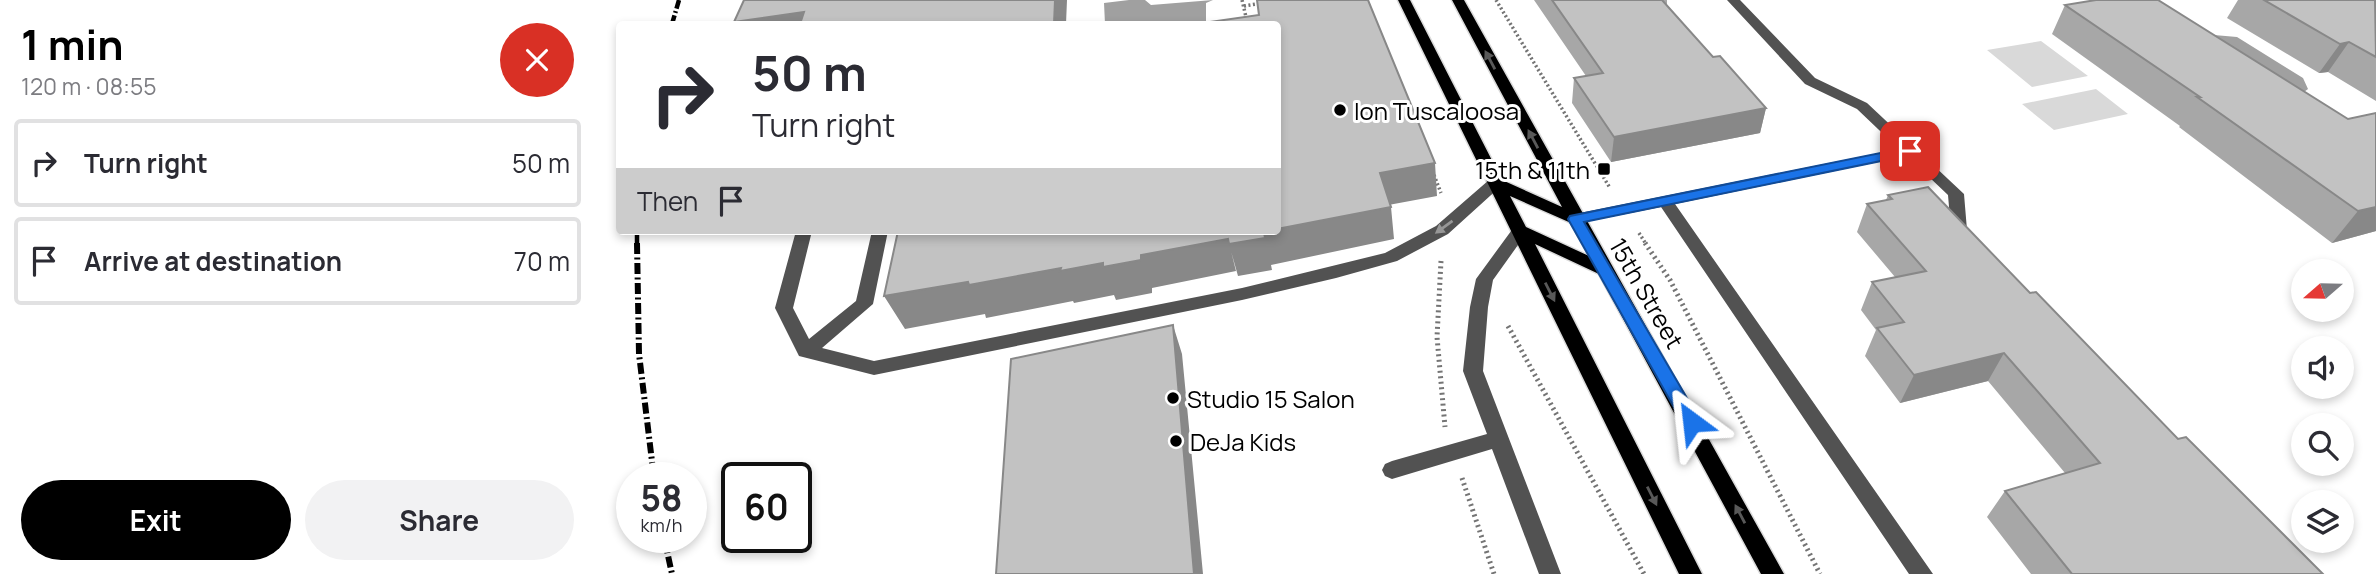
<!DOCTYPE html>
<html lang="en">
<head>
<meta charset="utf-8">
<style>
	:root { --surface:#fff; --page:#f2f2f3; --text:#2b2b33; --muted:#7c7c81; --line:#e1e1e2; --accent:#000 }
	body { margin:0; font-family:Manrope,sans-serif; background:var(--page); color:var(--text); height:100vh; display:flex; flex-direction:column; font-size:26px; white-space:nowrap }
	* { box-sizing:border-box; margin:0 }
	p { font-size:23px; color:var(--muted) }
	.icon { flex:none; width:38px; height:38px; fill:none; stroke:currentColor; stroke-width:2; stroke-linecap:round; stroke-linejoin:round }
	.map { position:relative; flex:1; overflow:hidden }
	.drawer { display:flex; flex-direction:column; background:var(--surface); width:595px }
	.drawer>* { flex:none }
	.guide { position:absolute; left:21px; top:21px; width:665px; height:214px; border-radius:7px; box-shadow:0 4px 10px #0003; background:#fff; color:var(--text); overflow:hidden }
	.needle { width:46px; rotate:250deg }
	.controls { position:absolute; left:1696px; top:259px; display:grid; gap:14px }
	.controls a { display:grid; place-items:center; width:63px; height:63px; border-radius:50%; background:var(--surface); box-shadow:0 4px 10px #0003; font-size:35px }
	.speed { position:absolute; left:21px; top:462px; display:flex; gap:14px; font-size:35px; font-weight:700; text-align:center }
	.speed>* { display:grid; place-content:center; width:91px; height:91px; border-radius:50%; background:var(--surface); box-shadow:0 4px 10px #0003; line-height:1 }
	.speed small { font-size:18px; font-weight:400 }
	.speed .limit { border:4px solid #111; border-radius:10px; background:#fff; color:#111 }
	.pin { position:absolute; display:grid; place-items:center; width:60px; height:60px; color:#fff; margin:-30px; border-radius:14px; box-shadow:0 4px 10px #0006 }
	.me { position:absolute; width:77px; margin:-38px; rotate:330deg; stroke-linejoin:round; filter:drop-shadow(0 0 5px #0008) }
	.turn { display:flex; align-items:center; gap:24px; height:147px; padding:0 21px; font-size:32px }
	.turn .icon { width:91px; height:91px; stroke-width:2.5 }
	.turn b { display:block; font-size:49px; line-height:60px }
	.then { display:flex; align-items:center; height:66px; padding:0 21px; background:#0003; gap:14px; font-size:26px }
	.round { display:grid; place-items:center; flex:none; width:74px; height:74px; border-radius:37px; background:var(--page) }
	.summary { display:flex; align-items:center; justify-content:space-between; height:119px; padding:0 21px }
	h1 { font-size:42px; font-weight:700; line-height:52px; color:var(--accent) }
	.cta { display:flex; gap:14px; margin-top:auto; padding:14px 21px }
	.cta a { flex:1; height:80px; border-radius:42px; background:var(--accent); color:#fff; font-size:28px; font-weight:700; line-height:80px; text-align:center }
	.cta a+a { background:var(--page); color:var(--text) }
	ul { padding:0; list-style:none }
	li { display:flex; align-items:center; gap:21px; height:88px; margin:0 14px 10px; padding:0 7px; border:4px solid var(--line); border-radius:7px }
	li div { flex:1 }
	li b { display:block; font-size:26px }
	li em { font-style:normal }
	main { display:flex; flex:1; min-height:0 }
	.map>svg:first-child { display:block }
	.green { fill:#d9d9d9 }
	.water { fill:#a0a0a0 }
	.lines { fill:none; stroke-linecap:round; stroke-linejoin:round }
	.major-casing { stroke:#dbdbdb; stroke-width:3 }
	.path-far1 { stroke:#747474; stroke-width:3.5; stroke-dasharray:2 2.5; stroke-linecap:butt }
	.path { stroke:#747474; stroke-width:5; stroke-dasharray:2 3.5; stroke-linecap:butt }
	.minor { fill:#525252; fill-rule:evenodd }
	.major { fill:#000; fill-rule:evenodd }
	.rail-far1 { stroke:#000; stroke-width:4.5; stroke-dasharray:9 2.5 2 2.5; stroke-linecap:butt }
	.rail { stroke:#000; stroke-width:6; stroke-dasharray:11 3.5 2 3.5; stroke-linecap:butt }
	.wall { fill:#a7a7a7 }
	.shaded-wall { fill:#888 }
	.building { fill:#c2c2c2; stroke:#888; stroke-width:2 }
	.oneway { fill:#595959 }
	.oneway2 { fill:#979797 }
	.route { fill:#1a73e8; stroke:#114b97; stroke-width:2 }
	.poi-dot { fill:#000; stroke:#fff; stroke-width:2.5 }
	.labels { text-anchor:middle; dominant-baseline:central; stroke-width:6; stroke-linejoin:round; paint-order:stroke }
	.poi-label { font-size:24px; fill:#000; stroke:#fff; text-anchor:start }
	.street-label { font-size:24px; fill:#000; stroke:#fff }
</style>
</head>
<body>
<main>
<section class="drawer">
<div class="summary"><div><h1>1 min</h1><p>120 m · 08:55</p></div><a class="round" style="background:#d93025;color:#fff"><svg class="icon" aria-label="close" viewBox="0 0 24 24"><path d="M6 6l12 12M18 6L6 18"/></svg></a></div>
<ul>
<li><svg class="icon" aria-label="right" viewBox="0 0 24 24"><path d="M7 20v-9h11M14 6l5 5-5 5"/></svg><div><b>Turn right</b></div><em>50 m</em></li>
<li><svg class="icon" aria-label="arrive" viewBox="0 0 24 24"><path d="M6 21V4h12l-3 4 3 4H6"/></svg><div><b>Arrive at destination</b></div><em>70 m</em></li>
</ul>
<div class="cta"><a>Exit</a><a>Share</a></div>
</section>
<div class="map">
<svg width="1781" height="574" viewBox="0 0 1781 574">
	<rect width="100%" height="100%" fill="#fff"/>
	<!-- green -->
	<path class="green" d="M1446,41L1493,76L1437,87L1392,50Z
		M1501,89L1533,114L1459,130L1427,104Z"/>
	<!-- water -->
	<path class="water" d="M534,0H550L556,5L618,0L611,3V24H510L509,3Z
		M1619,35L1642,37L1708,78L1713,89L1709,92Z"/>
	<g class="lines">
		<!-- major casing -->
		<g class="major-casing">
			<path id="major" d="M803,0H815L907,180L967,207L857,0H869L1189,574H1166L1004,274L940,244L1107,574H1084ZM915,196L976,223L994,256L931,227Z"/>
		</g>
		<!-- path-far1 -->
		<path class="path-far1" d="M647,0L651,17L648,24
			M901,0L1015,188
			M649,6L668,3
			M839,175L846,193
			M1044,233L1051,244"/>
		<!-- path -->
		<path class="path" d="M1050,243L1075,280L1225,574
			M846,261L842,337L850,427
			M913,326L1049,574
			M867,478L899,574"/>
		<!-- minor -->
		<path class="minor" d="M1132,0H1145L1220,78L1272,103L1369,194L1373,242L1365,248L1357,242L1353,195L1312,156L1080,204L1338,574H1314L1066,207L980,224L972,219L980,214L1304,149L1262,109L1210,84Z
			M900,178L908,183L906,186L853,234L802,261L741,278L647,300L279,375L204,356L180,308L201,231H217L198,308L214,339L261,301L277,231H293L278,304L227,348L279,361L647,288L790,253L841,226L894,180Z
			M925,226L933,231L898,280L893,307L888,371L966,574H944L897,449L797,479L790,476L787,470L790,464L797,461L892,434L868,371L875,307L881,279L919,227Z"/>
		<!-- major -->
		<use href="#major" class="major"/>
		<!-- rail-far1 -->
		<path class="rail-far1" d="M77,24L84,0
			M42,244V231"/>
		<!-- rail -->
		<path class="rail" d="M42,243L44,354L59,478
			M69,537L77,574"/>
	</g>
	<!-- wall -->
	<path class="wall" d="M939,0H1072V5L1118,57L1171,108L1165,133L1016,162L977,103L979,78L991,76Z
		M1643,0H1781V101L1733,72L1724,73L1632,18Z
		M1470,5L1753,119L1781,231L1737,243L1584,127L1585,126L1457,34Z
		M1293,195L1435,293L1583,439L1728,574H1436L1392,517L1410,491L1470,473L1393,381L1305,403L1270,356L1281,330L1266,310L1277,282L1300,277L1262,232L1272,204L1291,200Z"/>
	<!-- shaded-wall -->
	<path class="shaded-wall" d="M460,0H472L471,24H459Z
		M209,12L216,24H140L139,22Z
		M1754,42L1733,72L1724,73L1745,44Z
		M1171,108L1165,133L1016,162L1019,137Z
		M840,163L842,196L788,206L785,173Z
		M796,207L799,239L676,265L677,270L643,276L634,244L669,232L682,231V229Z
		M1781,207V231L1737,243L1763,211Z
		M633,239L641,271L557,288V293L521,300L519,295L479,303L478,301L391,318L390,314L310,329L289,296L373,282L466,268Z
		M578,325L587,354L608,574H599Z
		M1409,353L1393,381L1305,403L1319,375Z"/>
	<!-- building -->
	<path class="building" d="M149,0H460L459,24H205L209,12L139,22Z
		M662,0H773L840,163L785,173L796,207L682,229V24H601L664,15Z
		M957,0H1067L1118,57L1125,56L1171,108L1019,137L979,78L1008,73Z
		M1501,0H1563L1753,119L1781,113V207L1763,211L1602,97H1605L1470,5Z
		M1669,0H1780L1781,57L1754,42L1745,44Z
		M1333,187L1435,293L1441,292L1583,439L1591,437L1728,574H1477L1410,491L1505,463L1409,353L1319,375L1282,328L1309,322L1277,282L1331,271L1272,204L1297,199L1293,195Z
		M303,231H674L669,232L670,238L634,244L633,239L546,255V260L508,267V263L465,271L466,268L374,285L373,282L289,296Z
		M578,325L599,574H401L416,359Z"/>
	<!-- one-way arrows -->
	<defs><path id="oneway-solid" d="M-6-.8H1V-3.2L6.5 0L1 3.2V.8H-6Z" transform="scale(1.75)"/></defs>
	<g class="oneway">
		<use href="#oneway-solid" transform="translate(895 60) rotate(-118)"/>
		<use href="#oneway-solid" transform="translate(938 139) rotate(-118)"/>
		<use href="#oneway-solid" transform="translate(955 292) rotate(63)"/>
		<use href="#oneway-solid" transform="translate(1057 496) rotate(63)"/>
		<use href="#oneway-solid" transform="translate(1145 514) rotate(-118)"/>
	</g>
	<use class="oneway2" href="#oneway-solid" transform="translate(849 227) rotate(144)"/>
	<!-- route -->
	<path class="route" d="M1315,147L1322,151L1320,154L989,222L1106,422L1103,427H1090L973,219L975,216Z"/>
	<!-- markers -->
	<g class="poi-dot">
		<circle cx="745" cy="110" r="7"/>
		<rect x="1002" y="162" width="14" height="14" rx="3.5"/>
		<circle cx="578" cy="398" r="7"/>
		<circle cx="581" cy="441" r="7"/>
	</g>
	<g class="labels">
		<!-- poi labels -->
		<g class="poi-label">
			<text x="759" y="110">Ion Tuscaloosa</text>
			<text x="995" y="169" text-anchor="end">15th &amp; 11th</text>
			<text x="592" y="398">Studio 15 Salon</text>
			<text x="595" y="441">DeJa Kids</text>
		</g>
		<!-- street labels -->
		<g class="street-label">
			<text transform="translate(1052 293) rotate(60)">15th Street</text>
		</g>
	</g>
</svg>
<div class="controls">
<a><svg class="needle" viewBox="-14 -14 28 28"><path d="M0-13l5 13h-10z" fill="#e53935"/><path d="M0 13l5-13h-10z" fill="#7c7c81"/></svg></a>
<a><svg class="icon" aria-label="sound" viewBox="0 0 24 24"><path d="M4 9h4l5-4v14l-5-4H4zM17 9q2 3 0 6"/></svg></a>
<a><svg class="icon" aria-label="search" viewBox="0 0 24 24"><circle cx="10" cy="10" r="6"/><path d="M15 15l6 6"/></svg></a>
<a><svg class="icon" aria-label="layers" viewBox="0 0 24 24"><path d="M12 4l9 5-9 5-9-5zM3 14l9 5 9-5"/></svg></a>
</div>
<div class="speed"><div>58<small>km/h</small></div><div class="limit">60</div></div>
<div class="pin" style="left:1315px;top:151px;background:#d93025"><svg class="icon" aria-label="arrive" viewBox="0 0 24 24"><path d="M6 21V4h12l-3 4 3 4H6"/></svg></div>
<svg class="me" style="left:1097px;top:422px" viewBox="-20 -20 40 40"><path d="M0-17L14 15 0 8-14 15z" fill="#1a73e8" stroke="#fff" stroke-width="4"/></svg>
<div class="guide">
<div class="turn"><svg class="icon" aria-label="right" viewBox="0 0 24 24"><path d="M7 20v-9h11M14 6l5 5-5 5"/></svg><div><b>50 m</b>Turn right</div></div>
<div class="then">Then<svg class="icon" aria-label="arrive" viewBox="0 0 24 24"><path d="M6 21V4h12l-3 4 3 4H6"/></svg></div>
</div>
</div>
</main>
</body>
</html>
